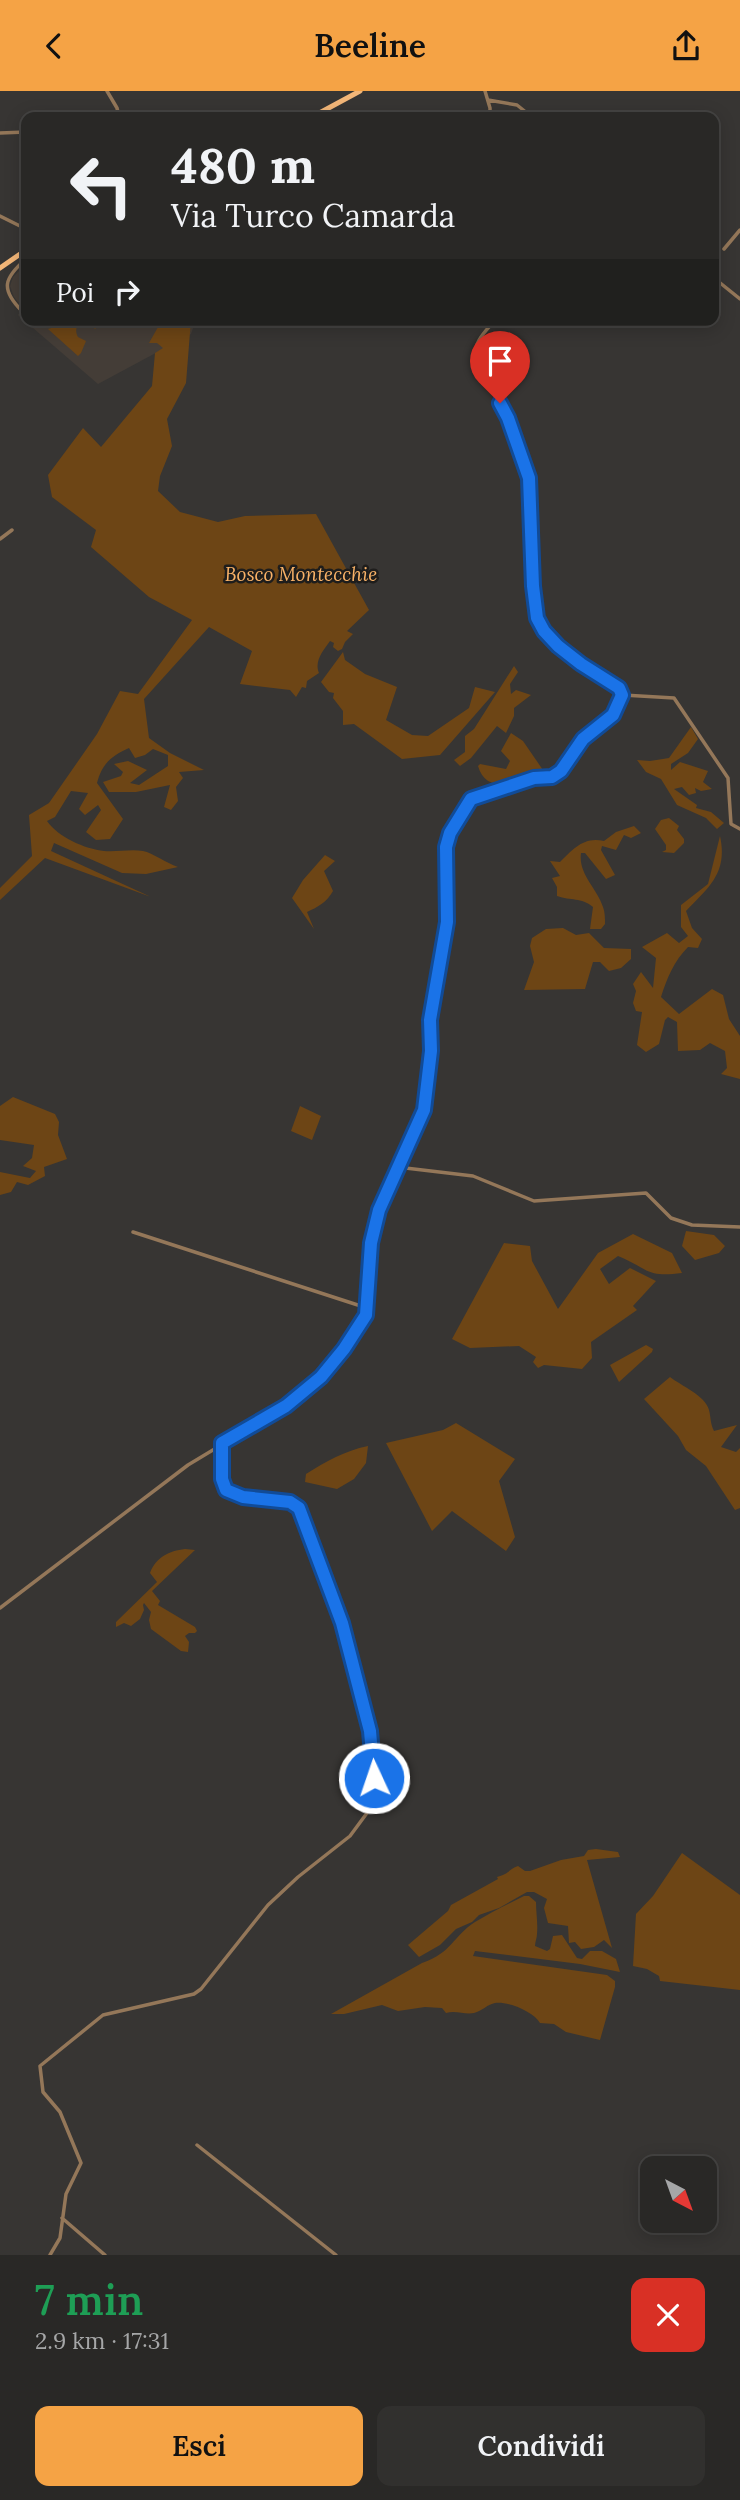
<!DOCTYPE html>
<html lang="it">
<head>
<meta charset="utf-8">
<style>
	:root { --surface:#292826; --page:#31302e; --text:#f1f3f6; --muted:#a5a6a7; --line:#454443; --accent:#f5a345 }
	body { margin:0; font-family:Lora,serif; background:var(--page); color:var(--text); height:100vh; display:flex; flex-direction:column; font-size:26px; white-space:nowrap }
	* { box-sizing:border-box; margin:0 }
	p { font-size:23px; color:var(--muted) }
	.icon { flex:none; width:38px; height:38px; fill:none; stroke:currentColor; stroke-width:2; stroke-linecap:round; stroke-linejoin:round }
	.map { position:relative; height:2164px; overflow:hidden }
	.panel { display:flex; flex-direction:column; background:var(--surface); flex:1 }
	.panel>* { flex:none }
	.top-card { position:absolute; left:21px; top:21px; width:698px; height:214px; border-radius:14px; box-shadow:0 4px 18px #0003,0 0 0 2px var(--line); background:#292826; color:var(--text); overflow:hidden }
	.needle { width:46px; rotate:139deg }
	.controls { position:absolute; left:640px; top:2065px; display:grid; gap:14px }
	.controls a { display:grid; place-items:center; width:77px; height:77px; border-radius:14px; background:var(--surface); box-shadow:0 4px 18px #0003,0 0 0 2px var(--line); font-size:35px }
	.pin { position:absolute; display:grid; place-items:center; width:60px; height:60px; color:#fff; margin:-72px -30px; border-radius:50% 50% 50% 0; rotate:-45deg; box-shadow:0 0 7px #0007 }
	.pin .icon { rotate:45deg }
	.me { position:absolute; width:77px; margin:-38px; rotate:357deg; stroke-linejoin:round; filter:drop-shadow(0 0 5px #0008) }
	.turn { display:flex; align-items:center; gap:24px; height:147px; padding:0 35px; font-size:32px }
	.turn .icon { width:91px; height:91px; stroke-width:2.5 }
	.turn b { display:block; font-size:49px; line-height:60px }
	.then { display:flex; align-items:center; height:66px; padding:0 35px; background:#0003; gap:14px; font-size:26px }
	.round { display:grid; place-items:center; flex:none; width:74px; height:74px; border-radius:14px; background:var(--page) }
	.overview { display:flex; align-items:center; justify-content:space-between; height:119px; padding:0 35px }
	h1 { font-size:42px; font-weight:600; line-height:52px; color:#1e9e55 }
	.action { display:flex; gap:14px; margin-top:auto; padding:14px 35px }
	.action a { flex:1; height:80px; border-radius:14px; background:var(--accent); color:#111; font-size:28px; font-weight:600; line-height:80px; text-align:center }
	.action a+a { background:var(--page); color:var(--text) }
	header { display:flex; justify-content:space-between; align-items:center; height:91px; padding:0 35px; background:var(--accent); color:#111; font-size:32px; font-weight:600 }
	.map>svg:first-child { display:block }
	.built { fill:#443d37 }
	.green { fill:#6d4515 }
	.lines { fill:none; stroke-linecap:round; stroke-linejoin:round }
	.street { stroke:#947759; stroke-width:3.5 }
	.primary { stroke:#f3b678; stroke-width:5 }
	.route-casing { stroke:#114b97; stroke-width:18 }
	.route { stroke:#1a73e8; stroke-width:12 }
	.labels { text-anchor:middle; dominant-baseline:central; stroke-width:5; stroke-linejoin:round; paint-order:stroke }
	.park-label { font-size:19px; font-style:italic; fill:#f9b267; stroke:#1e1d1c }
</style>
</head>
<body>
<header><svg class="icon" aria-label="back" viewBox="0 0 24 24"><path d="M15 5l-7 7 7 7"/></svg>Beeline<svg class="icon" aria-label="share" viewBox="0 0 24 24"><path d="M12 15V3M7 8l5-5 5 5M5 13v7h14v-7"/></svg></header>
<div class="map">
<svg width="740" height="2164" viewBox="0 0 740 2164">
	<rect width="100%" height="100%" fill="#373533"/>
	<!-- built -->
	<path class="built" d="M26,173V229H196L191,243L98,293L18,224L23,217L14,206L10,195L13,186Z"/>
	<!-- green -->
	<path class="green" d="M78,229H103L95,238L89,231C79,229 73,237 78,246L86,250L81,262L78,265L48,238Z
		M162,229H191L186,292L167,328L172,355L160,385L158,400L180,421L218,431L245,425L316,423L369,519L347,540L353,543L345,551L342,558L338,560L333,556L334,552L330,550C323,560 314,570 319,582L307,590L306,597L302,596L296,606L290,599L240,593L252,560L209,536L144,608L149,647L170,662L204,679L179,681L183,687L176,696L178,710L171,719L164,716L170,694L136,701H109L103,691L121,685L123,681L114,673L128,670L147,679L130,692L139,694L168,675V664L153,658L145,664L135,667L129,657C111,665 102,673 97,692L123,728L110,748L96,749L86,741L101,719L98,714L85,724L79,718L88,702L71,700L55,726L47,730C58,746 85,758 104,760C117,761 131,758 143,760C153,762 166,772 178,776L146,783L122,782L54,752L51,760L151,806L45,767L0,809V797L32,765L29,724L49,712L97,643L120,600L138,603L192,529L149,506L91,456L96,439L52,406L48,384L83,337L101,356L152,295L155,262L163,257L157,252H149Z
		M343,561L345,569L365,583L397,596L386,629L412,644L428,645L469,617L475,596L495,601L440,664L402,668L354,633L343,634V620L333,607L334,602L329,601L321,591Z
		M514,575L518,581L510,593L511,603L516,599L531,604L514,617V625L506,642L497,635L471,667L460,675L454,669L465,661V645L474,638Z
		M691,636L698,648L688,662L671,673V679L680,671L708,680L703,691L712,698L701,700L695,697L696,702L689,704L682,696L674,698L697,714L696,717L711,721L724,732L717,738L706,727L677,714L661,688L646,681L637,669L650,670L669,667Z
		M511,642L523,650L545,682C525,689 487,707 478,675L480,673L506,678L510,670L501,660Z
		M669,727L679,735L677,739L684,748V752L674,762L662,761L666,759V754L655,738L661,729Z
		M634,735L641,742L631,747L624,744L616,759L602,755L601,759L615,784L606,788L585,762H581C578,783 597,797 603,816C605,821 605,828 605,833L601,838H590L593,816C581,806 571,810 557,805V796L552,787L560,785L550,770L560,771C573,758 584,745 604,750L616,741Z
		M720,745C728,782 709,796 686,820L692,837L702,848L698,857L688,856C674,870 667,887 661,906L679,923L712,898L723,904L729,928L740,945V988L721,983L727,977L725,960L710,952L700,959L678,960L677,931L668,926L665,929L659,953L646,961L637,954L642,921L636,920L633,912L636,900L633,893L641,881L653,897L656,867L642,856L667,842L679,852L688,845L681,836V814L708,793Z
		M325,764L335,770L324,780L333,800C327,811 318,816 307,821L314,838L292,807L303,789Z
		M563,837L576,844L589,842L604,857L631,858V868L621,877L609,880L600,871H593L585,898L524,899L534,871L530,855L532,847L546,838Z
		M13,1006L55,1023L59,1031L58,1044L67,1068L44,1076L45,1085L28,1094L17,1091L11,1101L0,1104V1081L30,1087L36,1080L23,1075L32,1067L34,1054L0,1049V1015Z
		M300,1015L321,1025L312,1049L291,1040Z
		M686,1140L714,1144L725,1155L719,1162L695,1169L682,1155Z
		M633,1143L672,1162L682,1182C645,1187 648,1177 618,1165L600,1178L609,1193L630,1177L656,1190L633,1215L637,1219L591,1251L592,1267L582,1278L544,1274L538,1277L533,1271L536,1266L519,1255L470,1257L452,1248L504,1152L530,1155L532,1170L558,1218L598,1162Z
		M646,1254L653,1258L652,1261L619,1291L610,1274Z
		M670,1286C680,1294 706,1305 709,1319C711,1327 710,1332 714,1340L737,1334L721,1356L736,1361L740,1357V1417L735,1419L706,1375L686,1359L678,1345L644,1308Z
		M456,1332L515,1368L499,1390L515,1446L506,1460L452,1420L432,1440L386,1352L443,1339Z
		M368,1355L366,1372L354,1388L337,1398L305,1391L306,1383C327,1370 344,1360 368,1355Z
		M185,1458L195,1459L152,1500L160,1510L158,1514L195,1536L197,1540L195,1542H189L185,1545L189,1551L188,1561L181,1560L151,1538L149,1529L151,1521L144,1512L143,1514L144,1519L140,1528L131,1535L124,1532L116,1536V1531L157,1491L150,1482C156,1466 169,1460 185,1458Z
		M596,1758L618,1761L620,1766L587,1769L612,1857L604,1849L594,1856L581,1858L575,1851L569,1852L568,1835L548,1832L544,1817L547,1808L534,1801H527L499,1817L479,1824L472,1831L456,1838L440,1854L419,1866L408,1854L448,1820L451,1814L498,1788L497,1786C509,1783 509,1778 518,1775L525,1780H530L561,1769L584,1765L588,1759Z
		M682,1762L740,1804V1899L660,1890L659,1885L647,1878L633,1875L636,1823L653,1805Z
		M524,1805H529L536,1811C536,1822 538,1832 537,1843C537,1847 535,1851 535,1855L547,1860L550,1858L553,1845L562,1844L577,1867L582,1868L590,1860H602L616,1868L620,1881L580,1873L475,1860L473,1865L607,1884L615,1890V1896L600,1949L566,1941L554,1933L540,1932C534,1921 508,1910 495,1912C488,1913 482,1920 474,1922C465,1924 456,1919 446,1922L442,1917L425,1916L398,1920L382,1914L344,1923H331L422,1872C453,1861 452,1846 475,1831C490,1822 508,1813 524,1805Z"/>
	<g class="lines">
		<!-- street -->
		<path class="street" d="M107,0L117,17L119,26
			M485,0L490,17V26
			M488,9L517,14L532,26
			M0,42L26,41
			M0,125L26,138
			M724,158L740,139
			M714,187L740,208
			M22,220C0,198 4,187 26,168
			M0,448L12,439
			M623,604L674,607L728,687L731,733L740,738
			M397,1076L473,1085L534,1110L646,1102L671,1127L692,1134L740,1136
			M133,1141L367,1217
			M0,1517L188,1374L286,1315L321,1286L344,1258L366,1224L371,1151L379,1119L424,1019L431,960L430,929L447,831L446,756L450,742L471,708L534,687C542,688 550,688 556,684C568,676 574,659 583,649C598,631 614,630 623,604L619,597L581,573L558,555L544,540L537,527L532,495L529,387L508,327L476,266C473,251 486,240 495,229
			M197,2054L336,2164
			M62,2127L105,2164
			M50,2164L60,2147L66,2103L81,2072L60,2021L43,2001L40,1975L103,1924L194,1903L201,1898L268,1814L298,1786L350,1745L367,1722L375,1677L370,1640L342,1532L302,1424C293,1403 262,1411 243,1406C237,1405 232,1402 226,1399L222,1388V1352"/>
		<!-- primary -->
		<path class="primary" d="M312,26L360,0
			M0,177L26,159"/>
	</g>
	<g class="lines">
		<!-- route casing -->
		<g class="route-casing">
			<path id="route" d="M374,1687L370,1640L342,1532L299,1417L290,1411L243,1406L226,1399L222,1388V1352L286,1315L321,1286L344,1258L366,1224L371,1152L379,1119L424,1019L431,960L430,929L447,831L446,756L450,742L471,708L534,687L552,686L561,680L583,648L613,624L622,604L619,597L581,573L558,555L544,540L537,527L533,495L529,387L508,327L500,312"/>
		</g>
		<!-- route -->
		<use href="#route" class="route"/>
	</g>
	<g class="labels">
		<!-- park labels -->
		<g class="park-label">
			<text x="301" y="483">Bosco Montecchie</text>
		</g>
	</g>
</svg>
<div class="controls">
<a><svg class="needle" viewBox="-14 -14 28 28"><path d="M0-13l5 13h-10z" fill="#e53935"/><path d="M0 13l5-13h-10z" fill="#a5a6a7"/></svg></a>
</div>
<div class="pin" style="left:500px;top:312px;background:#d93025"><svg class="icon" aria-label="arrive" viewBox="0 0 24 24"><path d="M6 21V4h12l-3 4 3 4H6"/></svg></div>
<svg class="me" style="left:374px;top:1687px" viewBox="-20 -20 40 40"><circle r="17" fill="#1a73e8" stroke="#fff" stroke-width="3"/><path d="M0-11L8 9 0 5-8 9z" fill="#fff"/></svg>
<div class="top-card">
<div class="turn"><svg class="icon" aria-label="left" viewBox="0 0 24 24"><path d="M17 20v-9H6M10 6l-5 5 5 5"/></svg><div><b>480 m</b>Via Turco Camarda</div></div>
<div class="then">Poi<svg class="icon" aria-label="right" viewBox="0 0 24 24"><path d="M7 20v-9h11M14 6l5 5-5 5"/></svg></div>
</div>
</div>
<section class="panel">
<div class="overview"><div><h1>7 min</h1><p>2.9 km · 17:31</p></div><a class="round" style="background:#d93025;color:#fff"><svg class="icon" aria-label="close" viewBox="0 0 24 24"><path d="M6 6l12 12M18 6L6 18"/></svg></a></div>
<div class="action"><a>Esci</a><a>Condividi</a></div>
</section>
</body>
</html>
